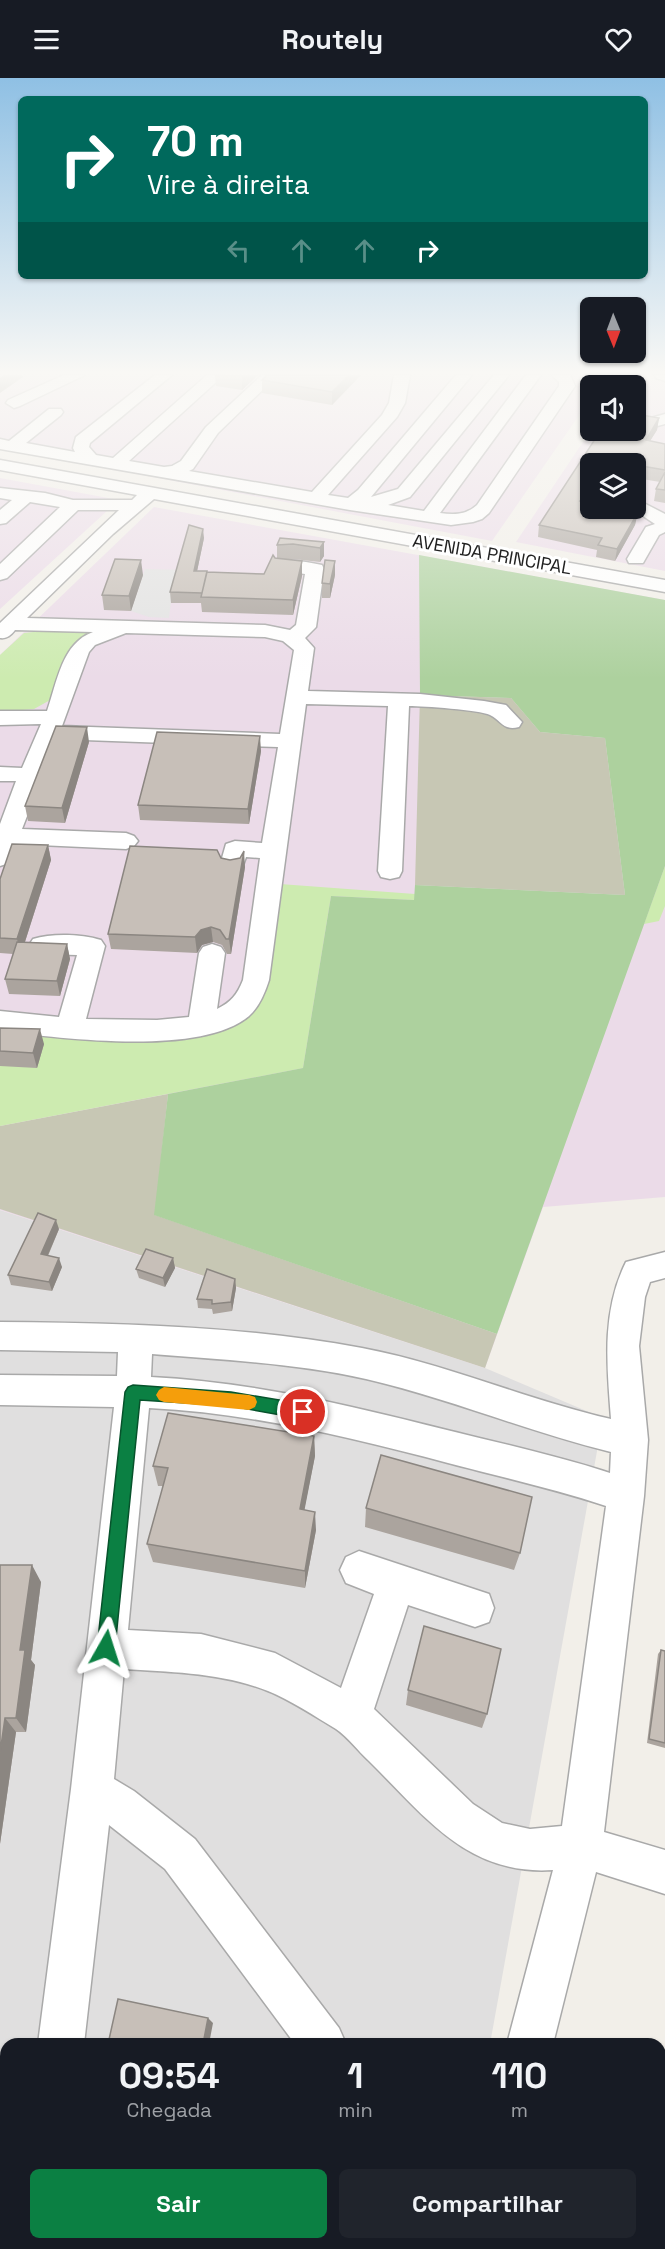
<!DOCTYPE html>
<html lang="pt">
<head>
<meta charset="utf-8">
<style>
	:root { --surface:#171b24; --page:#20242c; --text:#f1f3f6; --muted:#9ea1a6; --accent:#0b8043 }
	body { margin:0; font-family:"Space Grotesk",sans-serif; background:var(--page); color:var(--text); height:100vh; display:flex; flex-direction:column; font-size:22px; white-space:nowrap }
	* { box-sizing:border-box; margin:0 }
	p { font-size:20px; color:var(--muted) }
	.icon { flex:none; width:33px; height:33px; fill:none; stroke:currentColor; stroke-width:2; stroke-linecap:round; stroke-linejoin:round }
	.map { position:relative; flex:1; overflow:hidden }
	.side { position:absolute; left:0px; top:1960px; width:666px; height:212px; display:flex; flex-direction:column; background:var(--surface); border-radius:18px 18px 0 0; box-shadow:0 2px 4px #0004 }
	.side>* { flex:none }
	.top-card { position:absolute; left:18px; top:18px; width:630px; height:183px; border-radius:9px; box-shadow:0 2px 4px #0004; background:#00695c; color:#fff; overflow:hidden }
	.needle { width:39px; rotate:179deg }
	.controls { position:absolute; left:580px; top:219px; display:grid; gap:12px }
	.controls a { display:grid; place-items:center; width:66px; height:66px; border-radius:9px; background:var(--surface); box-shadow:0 2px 4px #0004; font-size:30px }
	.pin { position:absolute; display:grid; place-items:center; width:51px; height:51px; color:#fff; margin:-26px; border:3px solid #fff; border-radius:50%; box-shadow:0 2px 6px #0007 }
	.me { position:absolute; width:66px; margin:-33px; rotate:6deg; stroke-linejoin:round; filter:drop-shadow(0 0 4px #0008) }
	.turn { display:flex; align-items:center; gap:21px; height:126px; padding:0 30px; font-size:27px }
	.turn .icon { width:78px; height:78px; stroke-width:2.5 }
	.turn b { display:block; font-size:42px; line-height:51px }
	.lanes { display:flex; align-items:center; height:57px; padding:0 30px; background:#0003; justify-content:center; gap:30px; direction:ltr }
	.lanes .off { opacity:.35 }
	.eta { display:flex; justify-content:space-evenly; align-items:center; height:102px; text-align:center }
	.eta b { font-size:36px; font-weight:700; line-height:42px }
	.cta { display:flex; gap:12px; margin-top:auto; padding:12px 30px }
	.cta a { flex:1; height:69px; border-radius:9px; background:var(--accent); color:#fff; font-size:24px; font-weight:700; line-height:69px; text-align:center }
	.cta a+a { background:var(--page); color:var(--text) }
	header { display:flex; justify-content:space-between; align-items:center; height:78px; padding:0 30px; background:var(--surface); font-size:27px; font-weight:700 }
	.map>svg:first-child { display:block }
	.residential { fill:#e0dfdf }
	.industrial { fill:#ebdbe8; fill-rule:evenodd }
	.construction { fill:#c7c7b4 }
	.grass { fill:#cdebb0 }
	.forest { fill:#add19e }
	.parking { fill:#e2e2e2 }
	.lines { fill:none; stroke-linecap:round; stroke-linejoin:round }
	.minor-casing { stroke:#a9a9a9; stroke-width:3 }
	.minor { fill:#fff; fill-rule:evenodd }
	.wall { fill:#aba49e }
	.shaded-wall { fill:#8b8681 }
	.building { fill:#c7bfb8; stroke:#8b8681; stroke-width:1.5 }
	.route { fill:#0b8043; stroke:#07532c; stroke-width:1.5 }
	.slow { fill:#f59e0b }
	.labels { text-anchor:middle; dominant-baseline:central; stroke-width:6; stroke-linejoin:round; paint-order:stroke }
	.far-street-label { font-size:18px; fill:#222; stroke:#fff }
</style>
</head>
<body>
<header><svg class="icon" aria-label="menu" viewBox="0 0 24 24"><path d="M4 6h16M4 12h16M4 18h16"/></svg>Routely<svg class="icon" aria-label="heart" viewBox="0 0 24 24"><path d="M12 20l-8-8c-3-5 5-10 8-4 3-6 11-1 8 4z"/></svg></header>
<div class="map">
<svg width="665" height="2171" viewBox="0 0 665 2171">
	<rect width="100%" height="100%" fill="#f2efe9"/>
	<!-- residential -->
	<path class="residential" d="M0,1132L485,1290L603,1340L490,1966H6V2166H456L455,2171H0Z"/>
	<!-- industrial -->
	<path class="industrial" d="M0,297H607L600,307L591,308V320L492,463L0,370Z
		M626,299L665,304V493L516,464L591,352H636V308L620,307ZM591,386H636V430H591Z
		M0,400L119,422L0,531Z
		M154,429L665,522V1119L543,1129L485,1290L0,1132V577Z"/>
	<!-- construction -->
	<path class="construction" d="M420,617L511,620L540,654L605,660L625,817L415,807Z
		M168,1016L155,1137L497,1256L485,1290L0,1131V1048Z"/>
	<!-- grass -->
	<path class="grass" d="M61,551L99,552C63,573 65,583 52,621L34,631L0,634V577L24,555Z
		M665,788V828L659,843L644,846Z
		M280,806L415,816L414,822L331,818L303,990L0,1048V954L247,937Z"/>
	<!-- forest -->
	<path class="forest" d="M419,477L665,522V788L497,1256L154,1137L168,1016L303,990L331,818L414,822L415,807L625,817L605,660L540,654L511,620L420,617Z"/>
	<!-- parking -->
	<path class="parking" d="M145,491L189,492L171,524L169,540L149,539L131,533Z"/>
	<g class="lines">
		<!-- minor casing -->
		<g class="minor-casing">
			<path id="minor" d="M64,297H85L20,328L14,330L6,325L8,322Z
				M155,297H172L90,365L89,369L96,377L113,380L207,297H224L129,383L164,389L172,388L181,383L206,349L262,297H278L218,355L193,391L189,393L312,414L382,337L389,325L394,297H410L405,325L397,339L328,417L348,420L358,412L456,297H472L371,419L398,411L494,297H509L410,419L388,427L424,433L526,297H541L440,435C454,437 466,437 477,427L559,308V304L552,297H570L575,308L489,435L482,441L473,444L451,447L350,432L0,371V361L9,363L49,331H61L63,334L61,337L26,365L75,374L73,370L76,359Z
				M654,297H665V303L656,300Z
				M665,336V346L650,350L642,345L644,342Z
				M0,382L665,502V514L154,421L113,456L27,540L265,547L290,552L296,547L305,496L276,492L274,488L276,484C290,481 308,484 322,487L324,491L316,549L305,560L314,570L308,613L420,616L484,623L506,627L522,644L519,649C503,653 502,643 490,637C480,632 423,628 409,628L402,793L399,799L390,801L381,799L378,793L388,628L306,626L269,902C265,915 259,929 249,938C200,979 61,960 0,953V933L59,939L77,877L42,876L33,873L29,867L33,861C52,855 82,856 101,862L105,868L86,941L157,942L189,939L199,875L203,869L212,866L221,869L225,875L217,931C231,924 237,917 243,902L260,780L246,779L241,793L232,795L223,793L220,787L226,766L235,763L262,765L278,669L57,661L22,751L126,755L134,758L138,763L134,768L126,771L17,766L9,785L0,788V746L16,703H0V689L22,690L41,646L0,647V633H47C57,604 62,565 93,554L15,552C11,557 7,561 0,560V545L119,432H78L7,500L0,502V486L60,429L30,424L6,445L0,446V432L12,422L0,420V410L45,415L73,422H132L137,417L0,392ZM126,555L265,559L283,563L294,572L280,656L62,648L89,574L95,567Z
				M636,421L665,436V454L659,457L643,485H629L627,481L646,449L655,446L631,430H636Z
				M665,1174V1200L650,1204L645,1219L639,1268L648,1362L644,1418L604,1754L665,1772V1816L596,1794L553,1966H507L553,1792C467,1798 424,1737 369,1683C358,1673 348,1659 336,1651C316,1639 289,1621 268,1613C223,1595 172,1594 124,1591L114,1701L134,1713L195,1761L339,1950L346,1966H295L165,1791L109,1747L84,1966H38L71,1711L114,1329L0,1327V1297L117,1298L118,1274L0,1272V1244C121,1245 243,1248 362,1270C447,1286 527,1322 611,1341C607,1288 601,1234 626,1184ZM152,1276C223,1282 296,1285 366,1301C449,1320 528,1354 611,1374L610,1395C558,1378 504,1366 451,1353C352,1328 254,1304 151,1299ZM149,1330C251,1335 349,1359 448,1385C501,1399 555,1411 606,1428L562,1748L530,1751L502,1745L473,1726L374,1631L408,1527L475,1549L489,1544L494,1530L489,1516L359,1473L346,1479L340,1492L346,1505L374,1516L341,1610L275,1575L201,1556L128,1552Z
				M0,2041H6V2089H0Z
				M13,2166H63L62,2171H12Z
				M445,2166H502L504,2171H447Z"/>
		</g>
		<!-- minor -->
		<use href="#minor" class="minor"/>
	</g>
	<!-- wall -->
	<path class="wall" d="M215,297H258L242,312L216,308Z
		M267,297H361L332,327L262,315V302Z
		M659,340L657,352L650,363L665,366V425L654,423L656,411L660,404L636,400V386H591V417L586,424L638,434L635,447L615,483L596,479L597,472L538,459L539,447L597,359L587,357L589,345L591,343V352H636Z
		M204,460L197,493L207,494L264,496L275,480H277V467L324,464V478L320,484L293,481H285L302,498L293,537L202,534L201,525H171L170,514Z
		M143,497L131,533L104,532L102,517Z
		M335,497L330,520H322V505Z
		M89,664L65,745L28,743L25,728Z
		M261,673L249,746L140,742L138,727Z
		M48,767L51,782L25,864L67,866L70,881L60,918L9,916L5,901L13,876L0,875V801Z
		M221,780L245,789L231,876H227L222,867L213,864L202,867L197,875L111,871L108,856Z
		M0,950L44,966L37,990L0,988Z
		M59,1151L48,1178L62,1189L52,1213L11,1207L8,1197Z
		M173,1180L175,1190L165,1209L139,1200L136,1191Z
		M235,1201L236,1210L232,1233L213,1236L212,1231L198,1230L197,1221Z
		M314,1358L315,1378L304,1432L316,1452L305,1510L153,1484L147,1466L163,1408H158L153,1388Z
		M366,1430L520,1475L514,1492L365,1449Z
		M0,1487L41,1504L31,1582L35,1587L26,1654H16L0,1766Z
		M661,1572L665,1573V1670L647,1665L658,1576Z
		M408,1612L487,1636L482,1650L406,1627Z
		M620,2166H660L659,2171H619Z"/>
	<!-- shaded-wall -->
	<path class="shaded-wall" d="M4,297H22L23,299L0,315V300Z
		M243,297H258L242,312V299Z
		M349,297H361L332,327V314Z
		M659,340L657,352L643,374L646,362Z
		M591,408V417L578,436L580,423Z
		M638,434L635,447L615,483L617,471Z
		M203,451L204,460L195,503L194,493Z
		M324,464V478L320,484V470Z
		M141,482L143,497L131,533L129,518Z
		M302,483V498L293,537V522Z
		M335,483V497L330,520V506Z
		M87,649L89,664L65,745L62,730Z
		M260,658L261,673L249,746L248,731Z
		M48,767L51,782L21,876L17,861Z
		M244,773L245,789L231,876L229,861Z
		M211,849L213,864L202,867L197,875L195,859L201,852Z
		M67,866L70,881L60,918L57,903Z
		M40,951L44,966L37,990L33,975Z
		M56,1142L59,1151L44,1186L41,1176Z
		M59,1180L62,1189L52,1213L49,1204Z
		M173,1180L175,1190L165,1209L163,1200Z
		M235,1201L236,1210L232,1233L231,1224Z
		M314,1358L315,1378L301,1450L300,1431Z
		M315,1434L316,1452L305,1510V1493Z
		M32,1487L41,1504L31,1582L35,1587L26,1654L16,1640L20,1572Z
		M5,1640L16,1654L0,1766V1675Z
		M208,1940L213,1945L209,1966H203Z"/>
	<!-- building -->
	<path class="building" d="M267,297H349L332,314L262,302Z
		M636,336L659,340L646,362L665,366V392L636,387V386H626L608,383L606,386H591V408L580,423L591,425V430H618L638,434L617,471L598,467L602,460L539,447L601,352H636Z
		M665,394V412L656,411Z
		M189,447L203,451L194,493H207L202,515L170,514Z
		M280,460L324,464L320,470L293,466L277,467Z
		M273,477L275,480L302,483L293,522L201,519L207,494L264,496Z
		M115,481L141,482L129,518L102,517Z
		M325,482L335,483L330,506L322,505Z
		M56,648L87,649L62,730L25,728Z
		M157,654L260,658L248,731L138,727Z
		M12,766L48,767L17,861L0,860V801Z
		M130,768L217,772L221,780L230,782L240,780L244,773L229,861H226L220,852L211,849L201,852L195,859L108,856Z
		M17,864L67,866L57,903L5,901Z
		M0,950L40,951L33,975L0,973Z
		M38,1135L56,1142L41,1176L59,1180L49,1204L8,1197Z
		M146,1171L173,1180L163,1200L136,1191Z
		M207,1191L235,1201L231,1224L212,1226V1222L197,1221Z
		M168,1335L314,1358L300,1431L315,1434L305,1493L147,1466L168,1390L153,1388Z
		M381,1377L532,1419L520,1475L366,1430Z
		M0,1487H32L20,1572H25L16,1640H5L0,1675Z
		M424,1548L501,1571L487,1636L408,1612Z
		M661,1572L665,1573V1665L649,1661Z
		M118,1921L208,1940L203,1966H108Z
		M660,2111L665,2113V2146L659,2171H623L624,2166H660Z
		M118,2166H337L336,2171H117Z"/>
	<!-- sky -->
	<linearGradient id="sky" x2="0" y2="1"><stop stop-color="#8fc0e4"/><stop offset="0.49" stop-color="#f9f8f5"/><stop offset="1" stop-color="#f9f8f5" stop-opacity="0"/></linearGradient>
	<rect width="665" height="601" fill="url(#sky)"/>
	<!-- route -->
	<path class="route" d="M133,1307L231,1314L303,1326L308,1329L310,1334L308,1339L303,1341L231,1328L140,1322L115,1570L112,1576L106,1579L100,1576L97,1570L125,1314L128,1309Z"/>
	<!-- slow -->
	<path class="slow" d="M164,1309L249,1317L255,1319L257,1324L255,1329L249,1332L164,1324L159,1322L156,1317L159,1312Z"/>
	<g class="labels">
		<!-- far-street labels -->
		<g class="far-street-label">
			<text transform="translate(492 476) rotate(10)">AVENIDA PRINCIPAL</text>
		</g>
	</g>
</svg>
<div class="controls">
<a><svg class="needle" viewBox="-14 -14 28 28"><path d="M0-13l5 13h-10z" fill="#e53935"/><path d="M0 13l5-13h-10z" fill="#9ea1a6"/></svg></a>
<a><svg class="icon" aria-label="sound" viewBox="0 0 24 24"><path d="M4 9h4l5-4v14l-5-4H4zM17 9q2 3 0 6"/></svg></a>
<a><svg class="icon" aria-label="layers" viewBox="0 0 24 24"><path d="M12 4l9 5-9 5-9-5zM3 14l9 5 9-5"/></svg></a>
</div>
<div class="pin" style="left:303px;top:1334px;background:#d93025"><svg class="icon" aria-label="arrive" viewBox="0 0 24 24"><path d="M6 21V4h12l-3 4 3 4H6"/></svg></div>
<svg class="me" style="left:106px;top:1570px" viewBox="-20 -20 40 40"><path d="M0-17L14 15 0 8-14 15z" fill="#0b8043" stroke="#fff" stroke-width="4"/></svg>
<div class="top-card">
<div class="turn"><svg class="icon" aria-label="right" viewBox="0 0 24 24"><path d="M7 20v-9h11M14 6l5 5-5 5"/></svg><div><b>70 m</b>Vire à direita</div></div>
<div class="lanes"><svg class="icon off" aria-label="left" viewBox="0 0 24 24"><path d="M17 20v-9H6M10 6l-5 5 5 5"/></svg><svg class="icon off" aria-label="ahead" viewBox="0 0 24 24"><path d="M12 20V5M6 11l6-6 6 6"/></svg><svg class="icon off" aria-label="ahead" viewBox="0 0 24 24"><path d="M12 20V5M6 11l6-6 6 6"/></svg><svg class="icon" aria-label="right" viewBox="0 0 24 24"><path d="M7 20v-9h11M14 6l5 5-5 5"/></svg></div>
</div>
<section class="side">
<div class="eta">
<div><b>09:54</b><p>Chegada</p></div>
<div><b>1</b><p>min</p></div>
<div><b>110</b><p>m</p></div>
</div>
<div class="cta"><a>Sair</a><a>Compartilhar</a></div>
</section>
</div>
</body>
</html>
